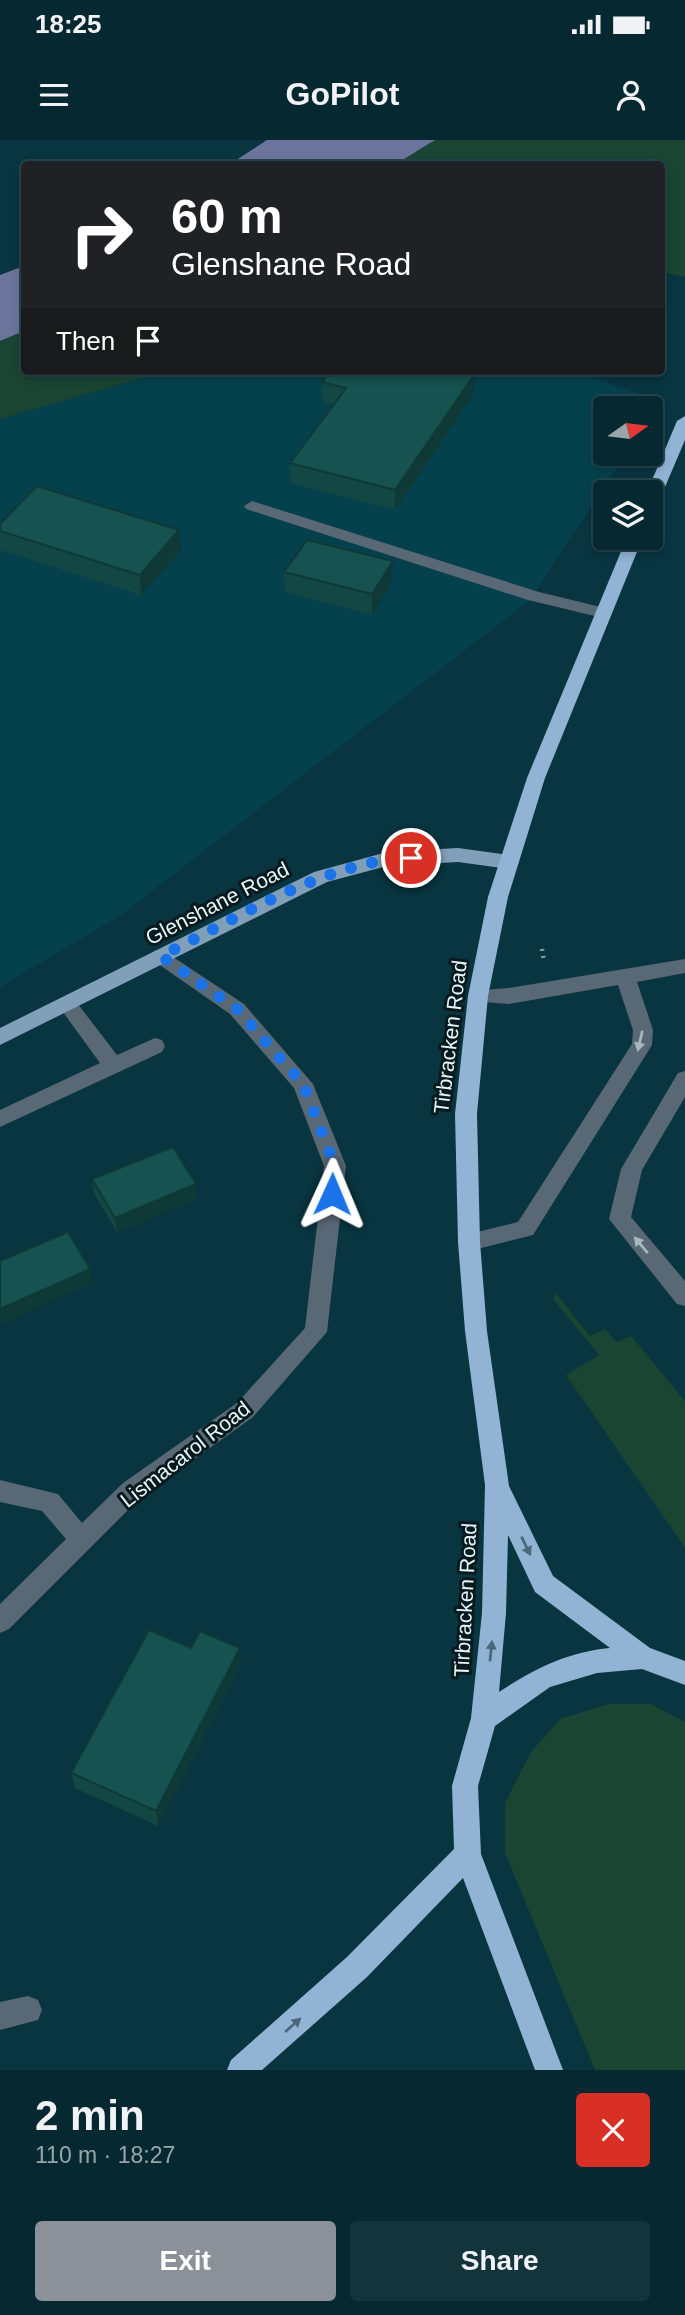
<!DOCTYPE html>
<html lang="en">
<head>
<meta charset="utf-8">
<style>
	:root { --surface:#062830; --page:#14343c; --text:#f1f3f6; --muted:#98a6ab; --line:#27444c; --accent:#8c9099 }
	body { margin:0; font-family:Helvetica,sans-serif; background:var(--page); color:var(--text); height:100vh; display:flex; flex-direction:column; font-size:26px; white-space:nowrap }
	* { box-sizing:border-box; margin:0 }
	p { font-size:23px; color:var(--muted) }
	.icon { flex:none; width:38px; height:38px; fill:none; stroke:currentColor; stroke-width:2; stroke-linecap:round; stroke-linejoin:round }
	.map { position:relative; height:1930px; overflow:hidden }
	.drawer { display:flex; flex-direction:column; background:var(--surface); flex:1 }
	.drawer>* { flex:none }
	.top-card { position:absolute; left:21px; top:21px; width:644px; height:214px; border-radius:7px; box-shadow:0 4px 10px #0003,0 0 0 2px var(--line); background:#202124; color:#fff; overflow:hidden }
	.needle { width:46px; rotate:76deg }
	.fabs { position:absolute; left:593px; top:256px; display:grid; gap:14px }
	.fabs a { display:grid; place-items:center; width:70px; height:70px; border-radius:7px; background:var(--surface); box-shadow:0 4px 10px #0003,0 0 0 2px var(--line); font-size:35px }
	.pin { position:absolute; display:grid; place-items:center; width:60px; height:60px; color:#fff; margin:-30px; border:4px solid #fff; border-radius:50%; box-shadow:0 2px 7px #0007 }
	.me { position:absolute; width:77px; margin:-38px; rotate:1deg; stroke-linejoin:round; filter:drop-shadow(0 0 5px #0008) }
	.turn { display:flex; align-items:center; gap:24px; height:147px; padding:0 35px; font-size:32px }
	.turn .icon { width:91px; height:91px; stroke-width:2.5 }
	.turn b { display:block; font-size:49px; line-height:60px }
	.then { display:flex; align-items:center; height:66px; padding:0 35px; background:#0003; gap:14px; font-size:26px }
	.round { display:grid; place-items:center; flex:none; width:74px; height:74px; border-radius:7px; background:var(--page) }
	.headline { display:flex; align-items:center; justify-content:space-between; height:119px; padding:0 35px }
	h1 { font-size:42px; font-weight:800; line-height:52px }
	.cta { display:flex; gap:14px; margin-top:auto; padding:14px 35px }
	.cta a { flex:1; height:80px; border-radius:7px; background:var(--accent); color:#fff; font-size:28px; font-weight:800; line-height:80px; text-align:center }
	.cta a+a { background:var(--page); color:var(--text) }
	.status { display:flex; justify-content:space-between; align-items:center; height:49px; padding:0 35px; background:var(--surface); direction:ltr }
	.status svg { height:19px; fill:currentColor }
	header { display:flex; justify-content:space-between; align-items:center; height:91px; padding:0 35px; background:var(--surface); font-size:32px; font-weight:800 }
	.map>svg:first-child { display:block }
	.built { fill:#05404d }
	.green { fill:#1a4532 }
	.water { fill:#6c749b }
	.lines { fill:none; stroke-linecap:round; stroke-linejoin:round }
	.path { stroke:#81a0a7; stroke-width:4.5; stroke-dasharray:2 5; stroke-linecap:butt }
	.minor { fill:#596875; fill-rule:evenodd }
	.major { fill:#829fba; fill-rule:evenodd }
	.highway { fill:#91b4d5; fill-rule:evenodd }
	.wall { fill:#134744 }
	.shaded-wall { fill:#0f3937 }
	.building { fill:#16524f; stroke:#0f3937; stroke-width:2 }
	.oneway { fill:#a7b7c0 }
	.oneway2 { fill:#4d677a }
	.route { stroke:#1a73e8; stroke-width:12; stroke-dasharray:0 21.6 }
	.labels { text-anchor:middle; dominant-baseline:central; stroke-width:6; stroke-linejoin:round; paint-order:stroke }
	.street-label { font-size:21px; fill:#e6f8fd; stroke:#091a1f }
</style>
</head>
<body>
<div class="status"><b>18:25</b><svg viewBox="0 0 49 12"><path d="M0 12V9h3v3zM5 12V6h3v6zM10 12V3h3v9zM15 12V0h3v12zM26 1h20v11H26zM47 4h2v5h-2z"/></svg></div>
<header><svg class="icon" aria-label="menu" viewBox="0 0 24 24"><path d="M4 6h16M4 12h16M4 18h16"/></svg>GoPilot<svg class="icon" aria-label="person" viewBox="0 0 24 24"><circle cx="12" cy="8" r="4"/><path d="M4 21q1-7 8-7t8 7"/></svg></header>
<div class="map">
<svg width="685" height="1930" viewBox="0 0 685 1930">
	<rect width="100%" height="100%" fill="#083540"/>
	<!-- built -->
	<path class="built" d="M166,231H575L661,262L651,276V268H606V313H627L529,461L121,775L0,847V279Z"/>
	<!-- green -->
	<path class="green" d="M435,0H685V137L662,132V24H396Z
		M24,191V231H166L0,279V201Z
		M555,1152L590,1196L605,1189L617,1202L631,1196L685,1261V1408L566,1235L599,1215L554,1160Z
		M609,1564H651L685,1582V1930H595L505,1713V1663L531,1612L560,1579Z"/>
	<!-- water -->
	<path class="water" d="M267,0H435L396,24H230Z
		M24,126V191L0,201V135Z"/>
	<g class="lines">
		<!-- path -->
		<path class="path" d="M542,809L544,821"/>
		<!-- minor -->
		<path class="minor" d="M252,361L539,452L609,469L612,473L603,478L528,460L246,369L244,366Z
			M161,809L244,864L313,944L346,1026L327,1192L253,1277L139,1359L9,1489L0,1493V1464L66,1399L42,1371L0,1362V1340L58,1354L82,1383L123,1343L237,1263L305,1188L324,1026L294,948L230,874L154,821L151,816L154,811Z
			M685,819V833L637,842L653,890L652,905L533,1095L469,1111L461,1108L458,1102L461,1096L518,1082L632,904L633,890L618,845L509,864L471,861L468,856L471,851L509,848Z
			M67,856L74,859L117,915L155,898L162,900L165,906L162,912L0,987V970L100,923L57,864L60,859Z
			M685,931V957L642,1030L631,1077L685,1141V1166L677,1164L609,1079L621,1029L678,933Z
			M28,1856L38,1860L42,1870L38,1880L0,1890V1862Z"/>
		<!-- major -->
		<path class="major" d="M458,708L509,715L516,717L519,722L516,727L509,729L458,722L387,726L327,742L0,905V888L314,732L387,712Z"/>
		<!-- highway -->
		<path class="highway" d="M685,276V300L659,361L651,366V352H647L677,281Z
			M627,397H643L545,638L508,757L488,856L477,974L480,1102L487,1191L509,1346L553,1436L650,1508L685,1521V1545L642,1529L597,1533L550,1547L495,1586L478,1646L481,1714L563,1930H535L463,1738L367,1837L262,1930H227L231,1920L347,1817L454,1709L452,1646L471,1578L482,1473L485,1345L465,1191L458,1102L455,974L468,856L488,757L527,638ZM508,1395L535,1452L610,1508C567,1512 534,1529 499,1552L506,1473Z"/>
	</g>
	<!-- wall -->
	<path class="wall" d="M322,242L473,255L395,370L290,343V323L333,265L322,262Z
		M0,384L181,410L141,455L0,410Z
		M284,432L392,442L372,475L285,452Z
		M92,1039L196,1044L197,1059L117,1092L94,1054Z
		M191,1508L241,1524L158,1686L75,1648L71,1633Z"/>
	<!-- shaded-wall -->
	<path class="shaded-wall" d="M474,235L473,255L395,370V350Z
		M179,390L181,410L141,455L140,435Z
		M393,421L392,442L372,475V454Z
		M196,1044L197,1059L117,1092L115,1078Z
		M90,1129L93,1143L0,1184V1169Z
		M240,1508L241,1524L158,1686L156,1671Z"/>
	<!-- building -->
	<path class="building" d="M330,231H457L474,235L395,350L290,323L346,248L322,242Z
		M37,346L179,390L140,435L0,391V384Z
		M307,400L393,421L372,454L284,432Z
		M173,1007L196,1044L115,1078L92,1039Z
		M68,1092L90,1129L0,1169V1121Z
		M149,1490L191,1508L200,1491L240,1508L156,1671L71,1633Z"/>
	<!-- one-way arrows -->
	<defs><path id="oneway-solid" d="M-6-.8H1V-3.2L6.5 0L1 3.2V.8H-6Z" transform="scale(1.75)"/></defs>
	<g class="oneway">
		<use href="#oneway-solid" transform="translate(640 901) rotate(103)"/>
		<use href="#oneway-solid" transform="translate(641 1105) rotate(-130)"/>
	</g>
	<g class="oneway2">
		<use href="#oneway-solid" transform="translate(526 1406) rotate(64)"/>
		<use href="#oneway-solid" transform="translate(491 1511) rotate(-84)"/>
		<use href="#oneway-solid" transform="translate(293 1885) rotate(-42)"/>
	</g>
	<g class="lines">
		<!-- route -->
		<path class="route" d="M332,1054L335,1026L303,944L237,869L161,816C237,779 325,721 411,718"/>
	</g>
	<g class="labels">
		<!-- street labels -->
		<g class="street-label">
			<text transform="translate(217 763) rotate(-27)">Glenshane Road</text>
			<text transform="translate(450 897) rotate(-83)">Tirbracken Road</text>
			<text transform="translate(185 1314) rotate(-38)">Lismacarol Road</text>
			<text transform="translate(465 1460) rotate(-87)">Tirbracken Road</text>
		</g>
	</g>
</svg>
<div class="fabs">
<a><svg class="needle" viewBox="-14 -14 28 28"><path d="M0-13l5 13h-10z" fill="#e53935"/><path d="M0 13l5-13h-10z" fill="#98a6ab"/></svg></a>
<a><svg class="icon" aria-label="layers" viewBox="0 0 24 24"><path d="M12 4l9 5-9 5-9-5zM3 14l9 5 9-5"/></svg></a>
</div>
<div class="pin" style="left:411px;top:718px;background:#d93025"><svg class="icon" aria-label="arrive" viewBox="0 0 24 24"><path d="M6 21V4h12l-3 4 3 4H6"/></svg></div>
<svg class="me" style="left:332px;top:1054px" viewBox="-20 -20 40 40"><path d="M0-17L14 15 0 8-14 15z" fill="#1a73e8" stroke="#fff" stroke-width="4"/></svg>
<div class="top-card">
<div class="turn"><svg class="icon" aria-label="right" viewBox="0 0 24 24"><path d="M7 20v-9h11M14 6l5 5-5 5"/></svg><div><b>60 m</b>Glenshane Road</div></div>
<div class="then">Then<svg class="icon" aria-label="arrive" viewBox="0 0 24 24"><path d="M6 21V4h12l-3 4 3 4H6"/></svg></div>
</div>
</div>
<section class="drawer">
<div class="headline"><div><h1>2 min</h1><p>110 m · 18:27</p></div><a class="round" style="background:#d93025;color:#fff"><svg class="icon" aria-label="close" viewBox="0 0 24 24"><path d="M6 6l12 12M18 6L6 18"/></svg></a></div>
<div class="cta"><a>Exit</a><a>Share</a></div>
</section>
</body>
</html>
